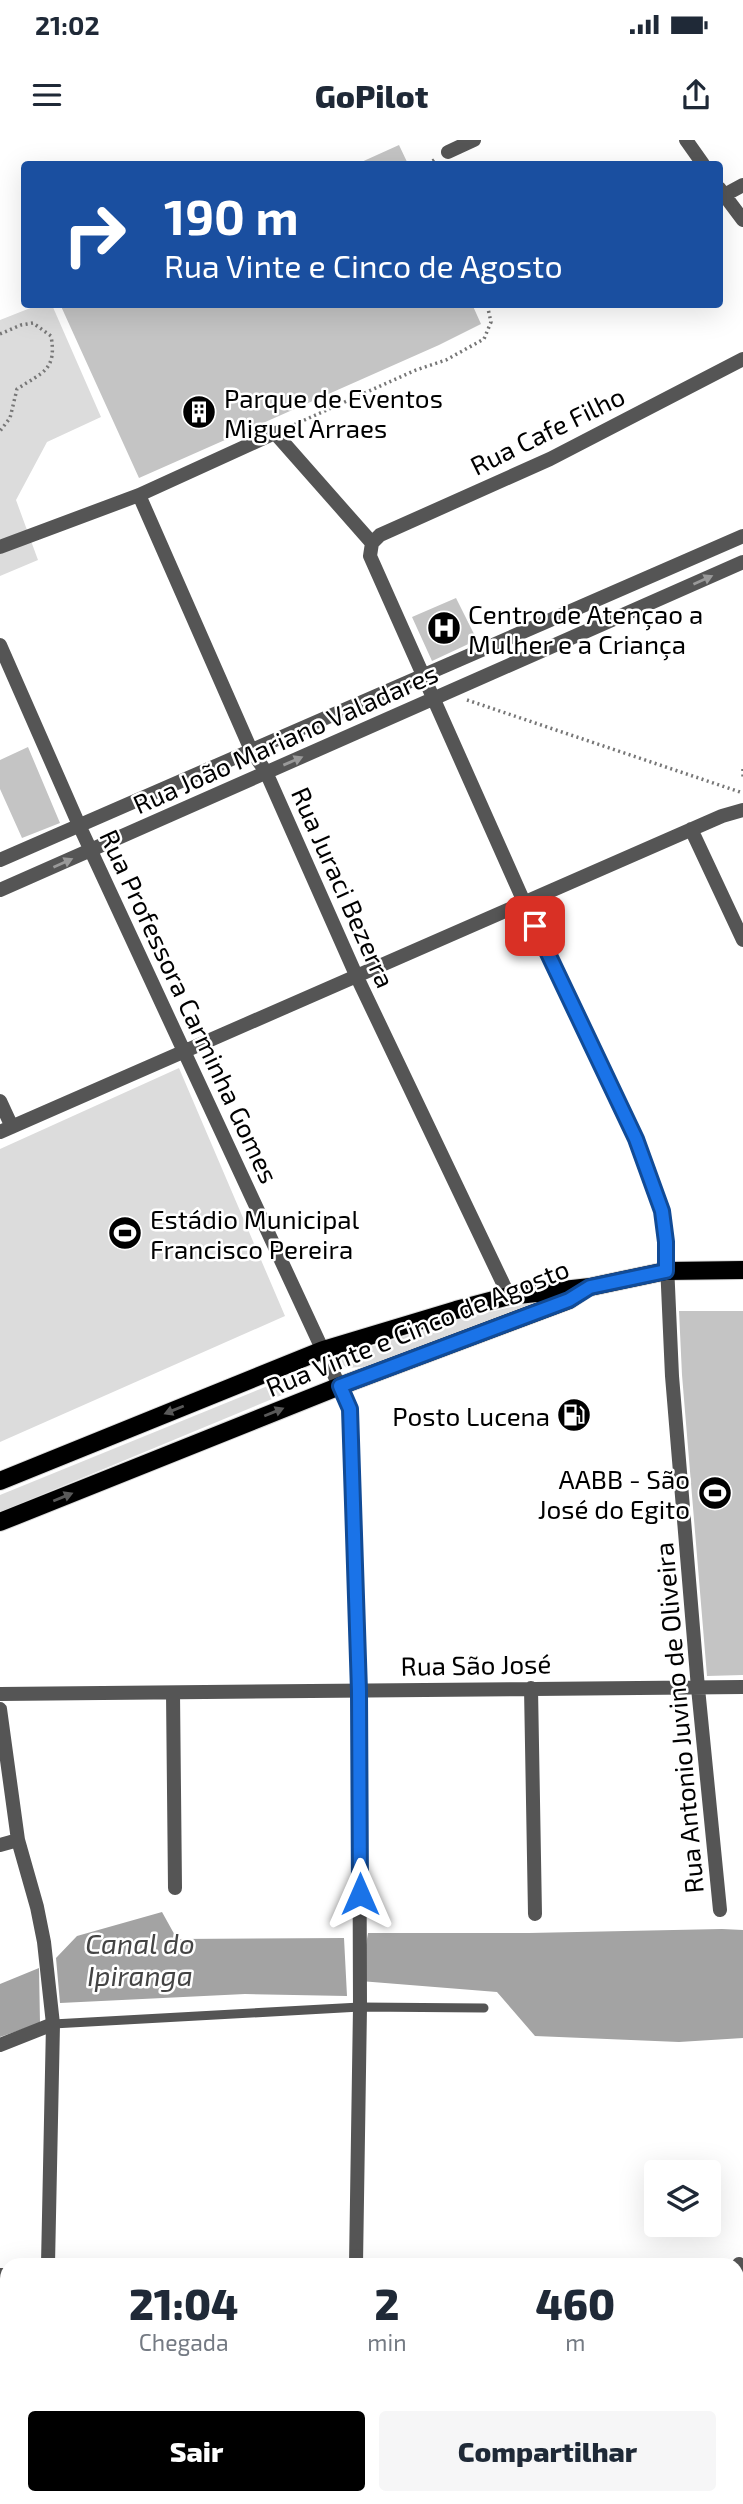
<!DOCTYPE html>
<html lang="pt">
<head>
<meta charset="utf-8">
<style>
	:root { --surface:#fff; --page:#f6f6f7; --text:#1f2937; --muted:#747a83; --accent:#000 }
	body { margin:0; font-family:"Exo 2",sans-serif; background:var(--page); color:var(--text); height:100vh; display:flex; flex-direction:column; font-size:26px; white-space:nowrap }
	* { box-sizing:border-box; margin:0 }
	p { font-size:23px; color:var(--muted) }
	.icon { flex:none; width:38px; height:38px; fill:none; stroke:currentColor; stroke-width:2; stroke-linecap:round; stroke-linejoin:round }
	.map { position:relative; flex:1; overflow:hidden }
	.details { position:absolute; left:0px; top:2118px; width:744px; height:247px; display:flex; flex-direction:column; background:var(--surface); border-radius:21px 21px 0 0; box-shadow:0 7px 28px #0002 }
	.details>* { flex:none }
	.guide { position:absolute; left:21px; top:21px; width:702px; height:147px; border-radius:7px; box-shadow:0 7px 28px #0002; background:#1a4fa0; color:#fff; overflow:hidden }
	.fabs { position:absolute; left:644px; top:2020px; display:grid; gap:14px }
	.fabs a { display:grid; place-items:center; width:77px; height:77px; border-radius:7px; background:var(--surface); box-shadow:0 7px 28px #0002; font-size:35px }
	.pin { position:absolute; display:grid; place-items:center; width:60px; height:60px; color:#fff; margin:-30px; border-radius:14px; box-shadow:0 4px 10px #0006 }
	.me { position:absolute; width:77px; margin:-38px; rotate:0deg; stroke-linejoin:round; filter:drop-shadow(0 0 5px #0008) }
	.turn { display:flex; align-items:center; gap:24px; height:147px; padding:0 28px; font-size:32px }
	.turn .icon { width:91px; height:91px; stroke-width:2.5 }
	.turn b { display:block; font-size:49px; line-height:60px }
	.eta { display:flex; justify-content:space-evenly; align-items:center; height:119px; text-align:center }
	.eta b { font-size:42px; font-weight:800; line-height:49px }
	.action { display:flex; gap:14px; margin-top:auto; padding:14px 28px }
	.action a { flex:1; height:80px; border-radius:7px; background:var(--accent); color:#fff; font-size:28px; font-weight:800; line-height:80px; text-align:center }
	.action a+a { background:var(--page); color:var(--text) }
	.status { display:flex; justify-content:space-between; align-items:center; height:49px; padding:0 35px; background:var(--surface); direction:ltr }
	.status svg { height:19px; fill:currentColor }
	header { display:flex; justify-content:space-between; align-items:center; height:91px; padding:0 28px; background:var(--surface); font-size:32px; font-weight:800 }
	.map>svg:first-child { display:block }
	.green { fill:#dcdcdc }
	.water { fill:#a3a3a3 }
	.building { fill:#c4c4c4 }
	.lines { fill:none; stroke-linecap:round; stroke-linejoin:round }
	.primary-casing { stroke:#dbdbdb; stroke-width:20 }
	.path { stroke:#777; stroke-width:3.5; stroke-dasharray:2 3.5; stroke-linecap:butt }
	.lane { stroke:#555; stroke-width:9 }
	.street { stroke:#555; stroke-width:14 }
	.primary { stroke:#000; stroke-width:18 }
	.oneway { fill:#999 }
	.oneway2 { fill:#595959 }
	.route-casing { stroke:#114b97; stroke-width:18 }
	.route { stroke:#1a73e8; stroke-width:12 }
	.labels { text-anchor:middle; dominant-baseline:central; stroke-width:5; stroke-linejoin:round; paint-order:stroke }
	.poi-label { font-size:26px; fill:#000; stroke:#fff; text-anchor:start }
	.street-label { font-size:26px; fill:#000; stroke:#fff }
	.water-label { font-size:28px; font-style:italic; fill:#444; stroke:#fff }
</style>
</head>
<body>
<div class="status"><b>21:02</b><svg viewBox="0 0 49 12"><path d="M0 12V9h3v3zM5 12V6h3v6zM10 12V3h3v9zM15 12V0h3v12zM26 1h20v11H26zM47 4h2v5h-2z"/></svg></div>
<header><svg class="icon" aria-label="menu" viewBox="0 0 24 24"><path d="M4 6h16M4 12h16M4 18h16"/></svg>GoPilot<svg class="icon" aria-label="share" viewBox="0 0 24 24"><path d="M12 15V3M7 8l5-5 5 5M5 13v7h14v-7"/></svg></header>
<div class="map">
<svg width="743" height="2364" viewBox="0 0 743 2364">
	<rect width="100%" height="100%" fill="#fff"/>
	<!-- green -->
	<path class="green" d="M38,165H52L101,277L47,302L16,360L38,420L0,436V180Z
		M179,928L285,1176L0,1302V1009Z
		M541,1160L373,1226L347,1228L338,1221L350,1213L464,1178Z
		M285,1239L296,1241L294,1250L0,1372V1355Z"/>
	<!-- water -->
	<path class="water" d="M162,1772L177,1799L344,1798L347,1856L245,1854L60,1863L56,1818L77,1796Z
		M722,1789L743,1790V1898L679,1902L535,1896L497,1852L360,1841L368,1793H529Z
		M39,1828L40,1883L0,1897V1844Z"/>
	<!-- building -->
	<path class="building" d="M399,5L408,24H357Z
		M60,164H472L481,184L439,205L139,338Z
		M456,458L477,500L432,521L412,477Z
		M28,607L60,683L22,698L0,649V620Z
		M679,1171H743V1535L707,1536L682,1235Z"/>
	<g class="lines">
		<!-- primary casing -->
		<g class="primary-casing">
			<path id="primary" d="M0,1341L323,1210L456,1170L509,1156L590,1147L666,1131L743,1130
				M0,1382L340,1246L569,1160L584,1150"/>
		</g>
		<!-- path -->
		<path class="path" d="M428,24L437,18
			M0,194L21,185L33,183L51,196C57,230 43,232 17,249L10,278L0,291
			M289,287L416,230L446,220L484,199L491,182L487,164
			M467,560L743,653
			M743,629V638"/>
		<!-- lane -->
		<path class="lane" d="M53,1884L360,1867L484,1868"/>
		<!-- street -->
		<path class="street" d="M686,0L703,24
			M448,12L474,0
			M719,48L743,80
			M719,58L743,45
			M139,355L251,610L266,632L356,835L509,1156
			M372,403L370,416L524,762L637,999L662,1071L666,1102L672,1236L698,1548L720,1770
			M372,403L380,395L550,319L743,219
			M0,407L139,355L275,293L372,403
			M0,505L79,685L350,1269L359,1551L360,1867L356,2124
			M691,689L743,800
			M0,720L743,396
			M0,750L743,422
			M0,961L12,987
			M0,992L722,676L743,670
			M531,1548L535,1774
			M173,1553L175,1748
			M0,1554L743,1547
			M0,1569L18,1700L37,1767L44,1802L53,1884L48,2124
			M0,1705L18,1700
			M0,1905L53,1884
			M0,2135H7
			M0,2305L7,2306
			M50,2357V2364
			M525,2357V2364
			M217,2364V2357
			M356,2364V2357
			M738,2364L739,2124"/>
		<!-- primary -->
		<use href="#primary" class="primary"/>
	</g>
	<!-- one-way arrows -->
	<defs><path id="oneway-solid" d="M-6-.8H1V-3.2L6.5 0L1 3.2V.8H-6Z" transform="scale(1.75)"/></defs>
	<g class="oneway">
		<use href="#oneway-solid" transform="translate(703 440) rotate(-24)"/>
		<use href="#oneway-solid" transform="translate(293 621) rotate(-23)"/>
		<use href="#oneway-solid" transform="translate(63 723) rotate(-24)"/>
	</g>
	<g class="oneway2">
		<use href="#oneway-solid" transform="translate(174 1270) rotate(158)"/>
		<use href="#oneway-solid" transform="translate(274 1272) rotate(-22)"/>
		<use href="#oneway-solid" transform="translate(63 1357) rotate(-22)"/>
	</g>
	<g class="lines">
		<!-- route casing -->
		<g class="route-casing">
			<path id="route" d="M360,1754L359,1551L350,1269L340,1246L569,1160L590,1147L666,1131V1102L662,1071L636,999L535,786"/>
		</g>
		<!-- route -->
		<use href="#route" class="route"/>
	</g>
	<!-- icons -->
	<defs>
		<g id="building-disc" transform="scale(1.75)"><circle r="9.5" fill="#000" stroke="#fff"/><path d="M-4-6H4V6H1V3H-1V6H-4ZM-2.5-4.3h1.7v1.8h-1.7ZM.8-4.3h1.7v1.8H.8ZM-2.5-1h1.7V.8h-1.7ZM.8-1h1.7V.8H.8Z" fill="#fff"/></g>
		<g id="hospital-disc" transform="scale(1.75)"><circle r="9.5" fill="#000" stroke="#fff"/><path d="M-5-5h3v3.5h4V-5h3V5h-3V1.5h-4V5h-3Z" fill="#fff"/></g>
		<g id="stadium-disc" transform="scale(1.75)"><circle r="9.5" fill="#000" stroke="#fff"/><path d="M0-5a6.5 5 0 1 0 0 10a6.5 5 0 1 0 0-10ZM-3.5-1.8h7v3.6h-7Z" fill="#fff"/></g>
		<g id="fuel-disc" transform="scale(1.75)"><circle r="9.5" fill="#000" stroke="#fff"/><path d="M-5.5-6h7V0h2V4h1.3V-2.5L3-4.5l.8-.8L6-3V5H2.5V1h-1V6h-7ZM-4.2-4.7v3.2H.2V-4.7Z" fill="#fff"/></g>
	</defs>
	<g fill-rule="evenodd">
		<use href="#building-disc" x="199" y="272"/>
		<use href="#hospital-disc" x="444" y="488"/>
		<use href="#stadium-disc" x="125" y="1093"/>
		<use href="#fuel-disc" x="574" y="1275"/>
		<use href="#stadium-disc" x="715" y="1353"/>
	</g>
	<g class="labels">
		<!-- poi labels -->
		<g class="poi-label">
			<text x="224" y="257">Parque de Eventos<tspan x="224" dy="30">Miguel Arraes</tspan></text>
			<text x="468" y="473">Centro de Atençao a<tspan x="468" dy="30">Mulher e a Criança</tspan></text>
			<text x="150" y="1078">Estádio Municipal<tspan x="150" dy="30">Francisco Pereira</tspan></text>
			<text x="550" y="1275" text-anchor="end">Posto Lucena</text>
			<text x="690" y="1338" text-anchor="end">AABB - São<tspan x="690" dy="30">José do Egito</tspan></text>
		</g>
		<!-- street labels -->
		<g class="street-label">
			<text transform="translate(547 290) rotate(-26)">Rua Cafe Filho</text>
			<text transform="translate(285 598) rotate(-24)">Rua João Mariano Valadares</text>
			<text transform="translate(344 747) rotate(66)">Rua Juraci Bezerra</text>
			<text transform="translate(190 866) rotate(65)">Rua Professora Carminha Gomes</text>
			<text transform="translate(417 1187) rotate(-22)">Rua Vinte e Cinco de Agosto</text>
			<text transform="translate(476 1524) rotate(-1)">Rua São José</text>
			<text transform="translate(678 1578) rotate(-95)">Rua Antonio Juvino de Oliveira</text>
		</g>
		<!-- water labels -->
		<g class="water-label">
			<text x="140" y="1803">Canal do<tspan x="140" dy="32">Ipiranga</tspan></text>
		</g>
	</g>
</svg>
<div class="fabs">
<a><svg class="icon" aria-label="layers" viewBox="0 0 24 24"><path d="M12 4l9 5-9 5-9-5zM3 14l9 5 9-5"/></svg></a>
</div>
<div class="pin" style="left:535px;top:786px;background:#d93025"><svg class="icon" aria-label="arrive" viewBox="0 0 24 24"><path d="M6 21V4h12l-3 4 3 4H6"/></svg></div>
<svg class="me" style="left:360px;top:1754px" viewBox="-20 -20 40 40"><path d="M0-17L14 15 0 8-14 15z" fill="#1a73e8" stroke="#fff" stroke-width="4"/></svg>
<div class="guide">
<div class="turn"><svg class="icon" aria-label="right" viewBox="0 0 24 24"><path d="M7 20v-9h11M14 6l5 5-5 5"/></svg><div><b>190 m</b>Rua Vinte e Cinco de Agosto</div></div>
</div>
<section class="details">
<div class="eta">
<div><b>21:04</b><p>Chegada</p></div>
<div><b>2</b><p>min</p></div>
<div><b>460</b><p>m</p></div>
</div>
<div class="action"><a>Sair</a><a>Compartilhar</a></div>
</section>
</div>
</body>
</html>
